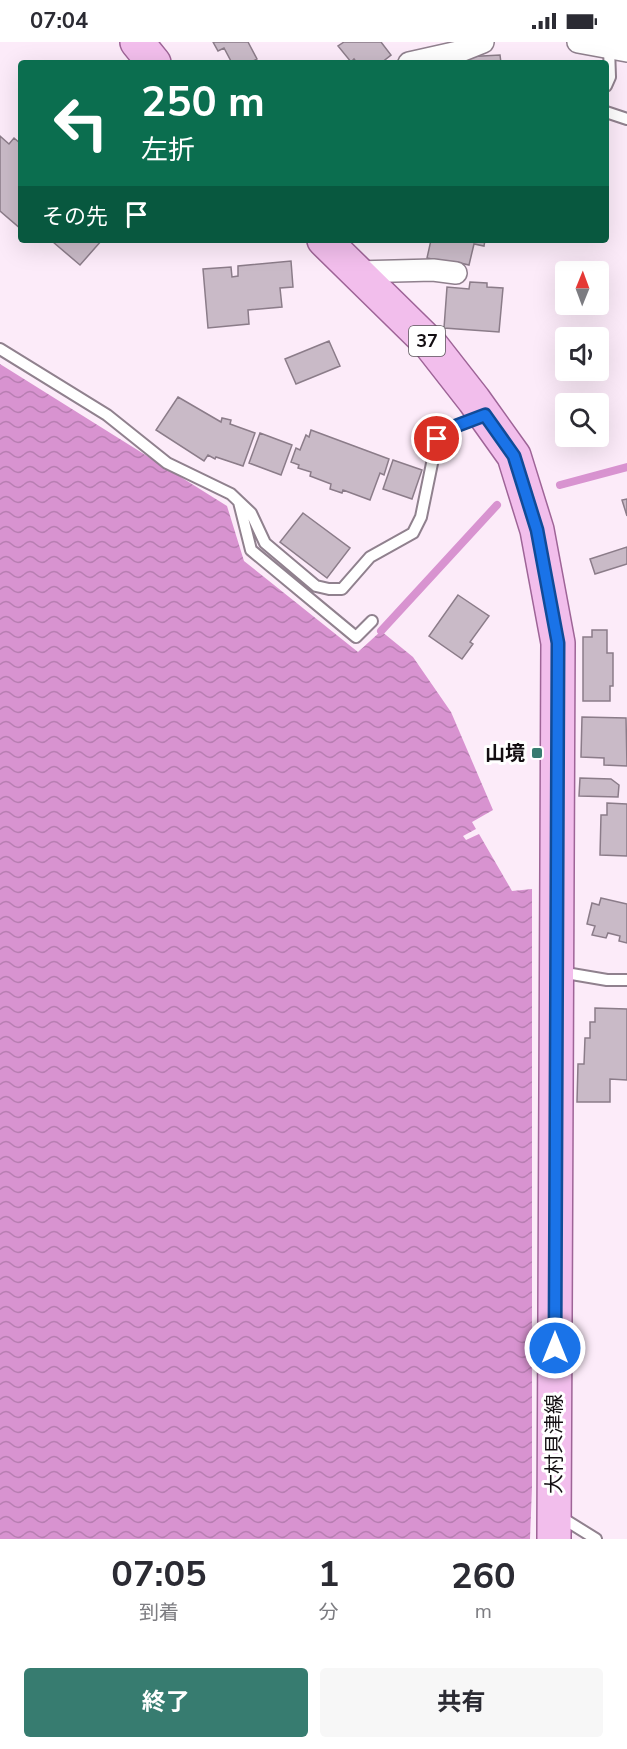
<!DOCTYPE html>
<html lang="ja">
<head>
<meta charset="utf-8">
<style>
	:root { --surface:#fff; --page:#f7f7f7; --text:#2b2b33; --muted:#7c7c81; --accent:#377c70 }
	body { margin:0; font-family:"Nunito Sans","Noto Sans JP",sans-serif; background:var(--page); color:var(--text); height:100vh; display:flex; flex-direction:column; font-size:22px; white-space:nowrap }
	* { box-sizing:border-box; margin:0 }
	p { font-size:20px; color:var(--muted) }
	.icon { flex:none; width:33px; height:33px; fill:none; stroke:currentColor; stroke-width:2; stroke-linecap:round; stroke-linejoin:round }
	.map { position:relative; height:1497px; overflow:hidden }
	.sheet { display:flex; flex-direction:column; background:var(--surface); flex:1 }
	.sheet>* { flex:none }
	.banner { position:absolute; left:18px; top:18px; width:591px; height:183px; border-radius:6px; box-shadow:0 6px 24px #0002; background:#0b6e4f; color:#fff; overflow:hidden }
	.needle { width:39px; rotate:1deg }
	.buttons { position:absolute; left:555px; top:219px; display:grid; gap:12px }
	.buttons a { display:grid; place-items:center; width:54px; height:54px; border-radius:6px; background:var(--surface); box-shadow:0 6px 24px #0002; font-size:30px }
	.pin { position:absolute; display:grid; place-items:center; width:51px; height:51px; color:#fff; margin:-26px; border:3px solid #fff; border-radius:50%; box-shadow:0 2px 6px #0007 }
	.me { position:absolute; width:66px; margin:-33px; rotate:0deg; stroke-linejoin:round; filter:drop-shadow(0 0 4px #0008) }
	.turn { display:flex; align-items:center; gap:21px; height:126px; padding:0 24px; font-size:27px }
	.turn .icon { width:78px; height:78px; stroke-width:2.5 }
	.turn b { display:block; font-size:42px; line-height:51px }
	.then { display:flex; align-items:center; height:57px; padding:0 24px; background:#0003; gap:12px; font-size:22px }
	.eta { display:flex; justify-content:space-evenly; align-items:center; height:102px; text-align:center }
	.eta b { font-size:36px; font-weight:700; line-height:42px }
	.button { display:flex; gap:12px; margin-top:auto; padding:12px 24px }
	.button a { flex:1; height:69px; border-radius:6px; background:var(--accent); color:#fff; font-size:24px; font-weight:700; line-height:69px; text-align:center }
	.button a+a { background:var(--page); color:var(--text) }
	.status { display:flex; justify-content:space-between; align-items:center; height:42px; padding:0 30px; background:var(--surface); direction:ltr }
	.status svg { height:16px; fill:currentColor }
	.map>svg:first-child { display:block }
	.water { fill:url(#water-waves) }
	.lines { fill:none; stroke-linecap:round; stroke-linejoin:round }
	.stream { stroke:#d893d0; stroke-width:8 }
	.building { fill:#c9bac7; stroke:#8b7c89; stroke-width:1.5 }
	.service-casing { stroke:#90818e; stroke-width:14 }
	.minor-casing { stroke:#90818e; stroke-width:24 }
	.primary-casing { stroke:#9e6497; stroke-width:36 }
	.service { stroke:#fff; stroke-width:10 }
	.minor { stroke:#fff; stroke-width:21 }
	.primary { stroke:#f2beec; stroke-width:33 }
	.route-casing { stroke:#114b97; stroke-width:15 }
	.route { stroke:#1a73e8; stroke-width:10 }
	.poi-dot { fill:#377c70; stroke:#fff; stroke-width:2 }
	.labels { text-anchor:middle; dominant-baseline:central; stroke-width:6; stroke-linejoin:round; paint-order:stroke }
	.shield { fill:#fff; stroke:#5a5659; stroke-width:1.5 }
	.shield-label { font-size:18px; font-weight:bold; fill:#130e12 }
	.poi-label { font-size:20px; font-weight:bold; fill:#130e12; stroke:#fff; text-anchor:end }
	.street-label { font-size:20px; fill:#130e12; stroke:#fff }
</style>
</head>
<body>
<div class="status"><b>07:04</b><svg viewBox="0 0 49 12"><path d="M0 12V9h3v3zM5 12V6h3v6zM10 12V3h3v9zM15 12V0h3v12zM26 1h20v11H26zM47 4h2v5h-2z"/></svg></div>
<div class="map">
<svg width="627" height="1497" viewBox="0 0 627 1497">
	<defs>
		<pattern id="water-waves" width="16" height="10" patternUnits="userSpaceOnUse" patternTransform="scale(1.5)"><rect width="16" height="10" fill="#d893d0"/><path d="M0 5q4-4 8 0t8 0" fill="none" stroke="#b87eb2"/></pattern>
	</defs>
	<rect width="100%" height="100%" fill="#fcebf9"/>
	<!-- water -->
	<path class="water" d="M0,322L227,464L244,519L358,610L381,589L413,615L451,670L493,768L472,780L476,787L463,794L466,798L479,792L512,849L532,847V1445L530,1497H0Z"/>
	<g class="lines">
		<!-- stream -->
		<path class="stream" d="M560,443L627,425
			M381,589L497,463"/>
	</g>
	<!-- building -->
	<path class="building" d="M213,0H248L257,17L249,21H232L224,6L218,9Z
		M344,0H381L391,13L381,21H357L354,17L351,20L338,4Z
		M500,13L501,21H464V15Z
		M0,94L9,102L14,96L21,102V108L19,110L21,113V187L0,169Z
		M55,198H102L80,223L53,200Z
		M431,198H485L484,204L474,202L469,223L456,220V222L427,216Z
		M291,219L293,245L280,246L282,265L248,268L249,282L208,286L203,227L231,225L232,235L238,234V224Z
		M470,240L487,241V245L503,246L499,290L444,286L447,245L469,247Z
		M329,299L340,324L296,342L285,317Z
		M178,355L221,380L222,376L231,378L230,382L255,391L243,424L216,415L215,417L208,413L204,419L156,388Z
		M311,388L389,417L384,433L380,431L370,458L343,448L342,451L330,447L331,442L310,434L311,430L298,426L299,423L291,420L296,406L300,408L306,393L309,395Z
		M260,391L292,403L281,433L249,421Z
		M393,418L422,428L412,457L383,447Z
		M627,457V474L622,458Z
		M303,471L350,506L327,536L280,500Z
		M627,505V522L595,532L590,517Z
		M458,553L489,574L470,600L473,602L462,617L429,594Z
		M592,588H607V611H613V644H610V659H583V595H592Z
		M582,675L626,676L627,724L604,723V716L581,715Z
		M580,736L611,737L619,743L618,755L579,754Z
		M607,761L627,762V814L600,813L601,773H607Z
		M601,856L627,862V901L619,899L620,894L608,891L606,896L592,893L595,884L587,882L592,861L599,863Z
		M595,966L627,967V1038L610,1037V1060H577L578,1022H584L585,996H590V980H595Z"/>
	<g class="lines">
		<!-- service casing -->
		<g class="service-casing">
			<path id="service" d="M606,44L610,35L609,6
				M606,70L627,77
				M0,307L107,373L167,421L231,452L251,471L265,501L316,544L329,547H342L370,515L413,491L421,475L437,397L448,387L482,374
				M239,460L251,508L356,595L372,579
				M560,930L607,938H627
				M559,1474L596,1497"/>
		</g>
		<!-- minor casing -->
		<g class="minor-casing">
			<path id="minor" d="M578,0L627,9
				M409,21L458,10L483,0
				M356,230L433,228L456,231"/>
		</g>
		<!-- primary casing -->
		<g class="primary-casing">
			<path id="primary" d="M137,0L154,21
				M324,198L431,303L474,358L514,414L537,488L558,601L554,1497"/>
		</g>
		<!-- service -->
		<use href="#service" class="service"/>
		<!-- minor -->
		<use href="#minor" class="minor"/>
		<!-- primary -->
		<use href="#primary" class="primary"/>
	</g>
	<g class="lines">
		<!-- route casing -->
		<g class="route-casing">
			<path id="route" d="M437,397L448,387L485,373L514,414L537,488L558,601L555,1306"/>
		</g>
		<!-- route -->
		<use href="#route" class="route"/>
	</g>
	<!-- markers -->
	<rect class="poi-dot" x="531" y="705" width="12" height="12" rx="3"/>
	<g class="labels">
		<!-- shield labels -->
		<rect class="shield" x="409" y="284" width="36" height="30" rx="4.5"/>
		<g class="shield-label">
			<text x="427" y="299">37</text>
		</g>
		<!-- poi labels -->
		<g class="poi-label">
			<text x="525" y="711">山境</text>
		</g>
		<!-- street labels -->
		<g class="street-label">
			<text transform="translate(554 1402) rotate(-90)">大村貝津線</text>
		</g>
	</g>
</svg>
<div class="buttons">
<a><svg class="needle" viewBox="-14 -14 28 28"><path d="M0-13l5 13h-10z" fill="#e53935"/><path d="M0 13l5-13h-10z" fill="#7c7c81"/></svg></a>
<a><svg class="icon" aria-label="sound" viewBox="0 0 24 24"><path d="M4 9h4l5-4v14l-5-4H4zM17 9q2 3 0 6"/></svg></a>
<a><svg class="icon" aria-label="search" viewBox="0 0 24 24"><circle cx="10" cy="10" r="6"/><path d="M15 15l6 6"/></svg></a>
</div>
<div class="pin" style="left:437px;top:397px;background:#d93025"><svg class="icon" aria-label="arrive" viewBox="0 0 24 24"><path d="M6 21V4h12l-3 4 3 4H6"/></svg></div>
<svg class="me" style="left:555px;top:1306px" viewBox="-20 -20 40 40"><circle r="17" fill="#1a73e8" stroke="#fff" stroke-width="3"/><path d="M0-11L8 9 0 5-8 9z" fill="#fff"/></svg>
<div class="banner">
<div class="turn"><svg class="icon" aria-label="left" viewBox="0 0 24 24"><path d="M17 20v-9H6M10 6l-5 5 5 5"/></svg><div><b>250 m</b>左折</div></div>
<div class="then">その先<svg class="icon" aria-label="arrive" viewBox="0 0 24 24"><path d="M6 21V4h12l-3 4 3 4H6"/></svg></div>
</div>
</div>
<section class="sheet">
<div class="eta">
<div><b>07:05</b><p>到着</p></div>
<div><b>1</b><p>分</p></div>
<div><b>260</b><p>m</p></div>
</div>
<div class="button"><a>終了</a><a>共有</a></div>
</section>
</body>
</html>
